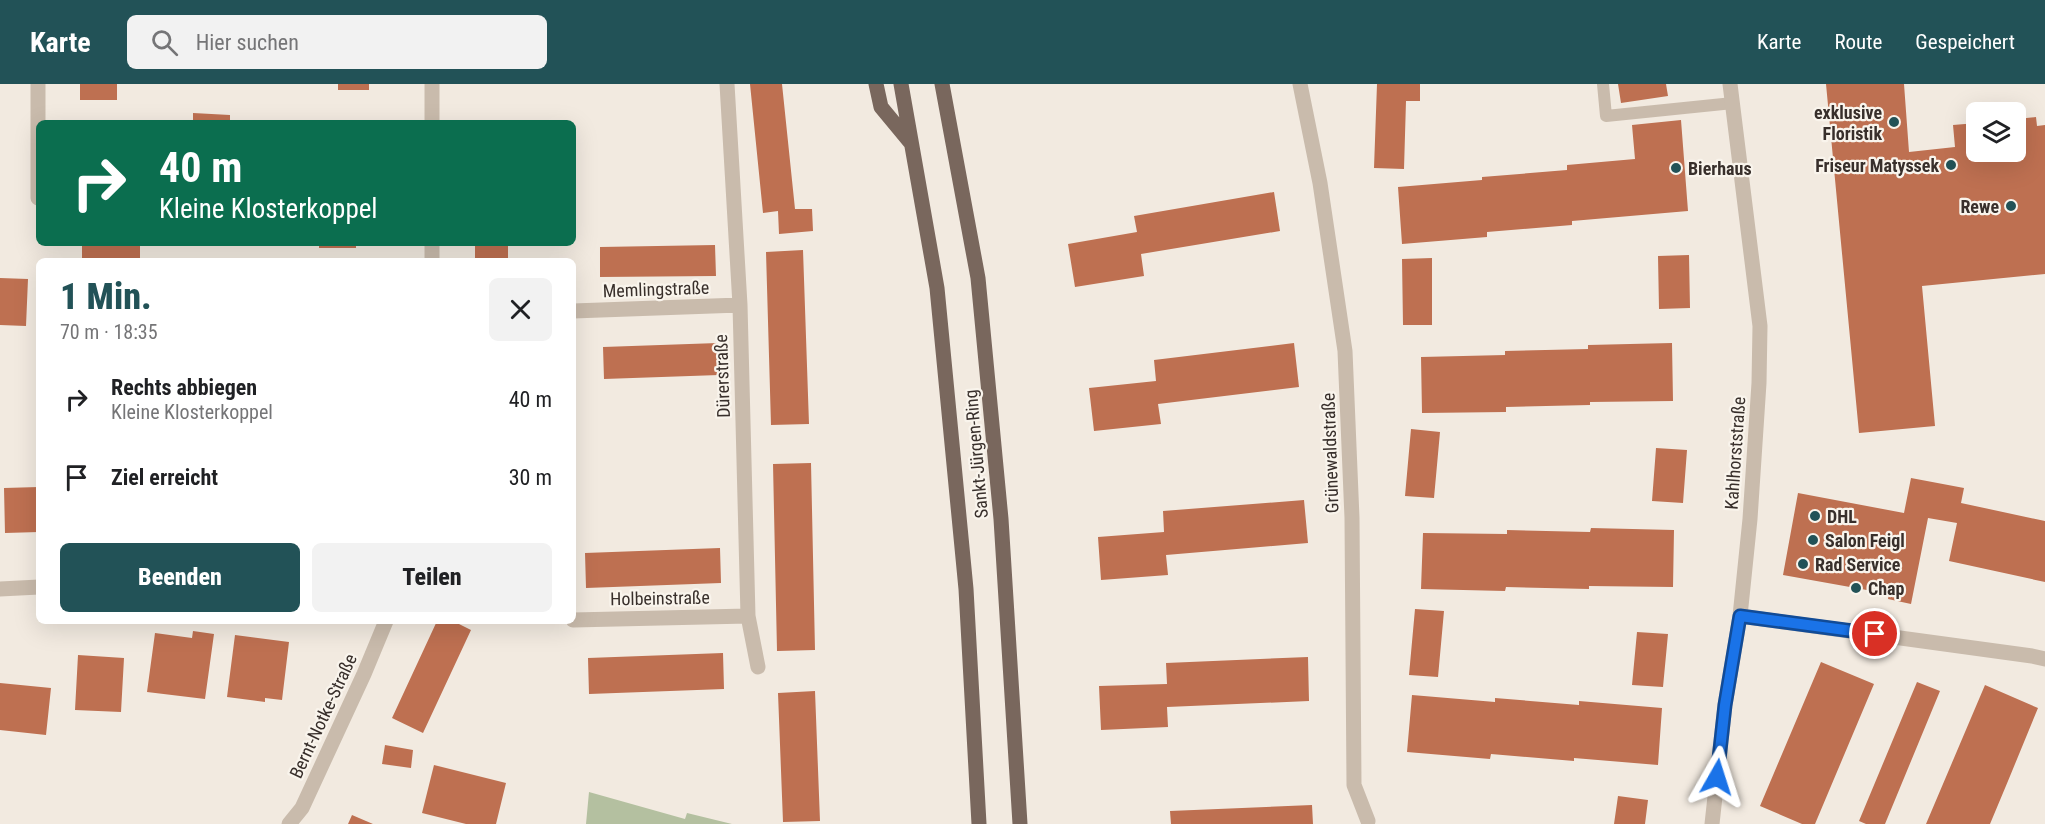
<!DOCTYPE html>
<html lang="de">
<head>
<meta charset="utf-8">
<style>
	:root { --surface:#fff; --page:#f2f2f2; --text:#202124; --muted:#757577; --accent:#225257 }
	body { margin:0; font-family:"Roboto Condensed",sans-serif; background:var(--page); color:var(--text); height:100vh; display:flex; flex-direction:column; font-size:22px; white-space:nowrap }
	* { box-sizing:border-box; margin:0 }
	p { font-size:20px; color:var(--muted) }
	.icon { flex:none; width:33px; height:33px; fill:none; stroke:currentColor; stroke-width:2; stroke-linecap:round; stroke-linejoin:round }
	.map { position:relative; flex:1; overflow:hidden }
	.side { position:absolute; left:36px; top:174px; width:540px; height:366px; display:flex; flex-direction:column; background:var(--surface); border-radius:9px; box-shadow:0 6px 24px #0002 }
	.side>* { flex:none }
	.top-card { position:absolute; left:36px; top:36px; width:540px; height:126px; border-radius:9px; box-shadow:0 6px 24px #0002; background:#0b6e4f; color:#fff; overflow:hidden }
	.tools { position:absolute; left:1966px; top:18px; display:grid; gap:12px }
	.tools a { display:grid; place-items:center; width:60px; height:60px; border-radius:9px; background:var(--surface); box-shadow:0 6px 24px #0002; font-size:30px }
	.pin { position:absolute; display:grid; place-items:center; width:51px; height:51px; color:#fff; margin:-26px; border:3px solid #fff; border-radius:50%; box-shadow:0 2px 6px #0007 }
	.me { position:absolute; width:66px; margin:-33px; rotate:6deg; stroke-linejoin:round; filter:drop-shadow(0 0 4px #0008) }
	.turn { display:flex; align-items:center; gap:21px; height:126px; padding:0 24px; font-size:27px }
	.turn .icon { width:78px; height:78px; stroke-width:2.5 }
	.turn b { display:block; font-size:42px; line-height:51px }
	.round { display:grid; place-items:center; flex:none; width:63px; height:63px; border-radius:9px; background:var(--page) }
	.head { display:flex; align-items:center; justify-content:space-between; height:102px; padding:0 24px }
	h1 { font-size:36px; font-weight:800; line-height:45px; color:var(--accent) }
	.button { display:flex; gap:12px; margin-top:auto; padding:12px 24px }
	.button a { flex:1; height:69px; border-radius:9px; background:var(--accent); color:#fff; font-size:24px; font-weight:800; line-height:69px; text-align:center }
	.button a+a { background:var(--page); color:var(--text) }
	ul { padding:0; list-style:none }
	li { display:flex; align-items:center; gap:18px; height:78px; padding:0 24px }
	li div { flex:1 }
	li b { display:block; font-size:22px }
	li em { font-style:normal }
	header { display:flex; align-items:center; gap:36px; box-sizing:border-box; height:84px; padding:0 30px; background:var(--accent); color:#fff }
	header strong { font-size:28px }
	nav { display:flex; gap:33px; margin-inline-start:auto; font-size:21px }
	.search { width:420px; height:54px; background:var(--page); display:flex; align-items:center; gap:15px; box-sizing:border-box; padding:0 21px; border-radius:9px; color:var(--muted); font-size:22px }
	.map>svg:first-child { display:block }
	.green { fill:#b4c0a0 }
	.building { fill:#be7051 }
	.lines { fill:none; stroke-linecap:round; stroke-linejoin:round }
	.lane { stroke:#c9bbac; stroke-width:12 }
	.street { stroke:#c9bbac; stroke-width:15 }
	.primary { stroke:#79675d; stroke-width:15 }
	.route-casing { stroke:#114b97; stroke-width:15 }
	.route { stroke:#1a73e8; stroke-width:10 }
	.poi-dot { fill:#225257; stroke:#f9f4ec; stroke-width:2 }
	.labels { text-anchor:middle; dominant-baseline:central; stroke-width:4.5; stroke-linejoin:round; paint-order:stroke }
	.poi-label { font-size:18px; font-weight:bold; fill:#382f2b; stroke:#f9f4ec; text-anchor:start }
	.street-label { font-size:18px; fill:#382f2b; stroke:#f9f4ec }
</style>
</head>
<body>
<header>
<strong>Karte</strong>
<div class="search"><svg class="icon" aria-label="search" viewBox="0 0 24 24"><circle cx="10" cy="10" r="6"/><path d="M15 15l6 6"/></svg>Hier suchen</div>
<nav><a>Karte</a><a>Route</a><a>Gespeichert</a></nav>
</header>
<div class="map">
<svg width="2045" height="740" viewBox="0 0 2045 740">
	<rect width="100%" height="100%" fill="#f2eae0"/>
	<!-- green -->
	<path class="green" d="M589,708L685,735L687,729L732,740H586Z"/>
	<!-- building -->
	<path class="building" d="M80,0H117V16H80Z
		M338,0H369V6H338Z
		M750,0H782L795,125H812L813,147L779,150L778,127L763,129Z
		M1377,0H1420V17H1406L1404,85L1374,84Z
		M1618,0H1666L1668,12L1621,19Z
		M1826,0H1904L1909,68L1955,63L1953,41L1977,39V68H2016V35L2036,33L2037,42L2045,41V190L1922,202L1935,342L1859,349Z
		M193,29L230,31V39H193Z
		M76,36H111V39H76Z
		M1681,36L1688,127L1572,137V141L1487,148V153L1402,160L1398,103L1482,96V93L1567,86V81L1635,75L1632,41Z
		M1274,108L1280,147L1141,170L1144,192L1075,203L1068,160L1137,148L1134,132Z
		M82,159H140V177H82Z
		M319,159H356V164H319Z
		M475,159H508V177H475Z
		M715,161L716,192L600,193V163Z
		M803,166L809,340L771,341L766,168Z
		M1689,171L1690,224L1659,225L1658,172Z
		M1432,174V241H1403L1402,175Z
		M0,194L28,195L26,242L0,241Z
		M718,259L719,291L604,295L603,263Z
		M1294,259L1299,303L1158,320L1161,340L1094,347L1089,304L1156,297L1154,276Z
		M1672,259L1673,317L1590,318V321L1506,323V328L1422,329L1421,273L1505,271V267L1588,265V261Z
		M1411,345L1440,348L1434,414L1405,412Z
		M1656,364L1687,366L1683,419L1652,417Z
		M811,379L815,566L777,567L773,380Z
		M1911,394L1964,404L1961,419L2045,437V498L1949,477L1957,439L1928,434L1911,520L1888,515L1889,510L1783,491L1798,409L1904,429Z
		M39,403V448L5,449L4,404Z
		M1304,416L1308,459L1166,471L1168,491L1101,496L1098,453L1164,448L1163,427Z
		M1591,444L1674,446L1673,503L1589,502V505L1506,503L1505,507L1421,505L1423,449L1507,450V446L1590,448Z
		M720,464L721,499L586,504L585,469Z
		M1415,525L1444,527L1438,593L1409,591Z
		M437,537H453L471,546L423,649L392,634Z
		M193,547L214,550L205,615L147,608L155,549L192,554Z
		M1637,548L1668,550L1663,603L1632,601Z
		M235,551L289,558L282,616L265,614V618L227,613Z
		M723,569L724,605L589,610L588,574Z
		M78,571L124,574L121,628L75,626Z
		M1308,573L1309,617L1167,623L1168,643L1101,646L1099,602L1167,600L1166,579Z
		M1821,578L1874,600L1815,740H1802L1760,722Z
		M1917,598L1940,607L1885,740H1866L1859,737Z
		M0,599L51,604L46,651L0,646Z
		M1985,601L2038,624L2008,697L1990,740H1926Z
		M815,607L820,737L783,738L778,609Z
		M1412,611L1495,618V614L1579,621V617L1662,624L1658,681L1574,674V677L1491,670L1490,675L1407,668Z
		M385,661L413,666L411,684L382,680Z
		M434,681L506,699L496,740H466L422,729Z
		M1618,712L1648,716L1645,740H1614Z
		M1312,721L1313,740H1171L1170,727Z
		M352,731L373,740H348Z"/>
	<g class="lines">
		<!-- lane -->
		<path class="lane" d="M1603,0L1606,32L1733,19"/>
		<!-- street -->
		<path class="street" d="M727,0L740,221L748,532L758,583
			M1300,0L1320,99L1345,267L1352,434L1354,701L1368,737
			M432,39V0
			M38,114V0
			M432,159V177
			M573,227L740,221
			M0,505L39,503
			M1740,532L2032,572L2045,575
			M573,536L748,532
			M289,740L302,724L364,590L386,537
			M1712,740L1725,621L1740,532L1750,435L1759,299L1760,242L1730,0"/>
		<!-- primary -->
		<path class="primary" d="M876,0L881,23L910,58
			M901,0L937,204L966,505L979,740
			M942,0L978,194L1001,435L1020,740"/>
	</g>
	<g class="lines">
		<!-- route casing -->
		<g class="route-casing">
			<path id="route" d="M1717,693L1725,621L1740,532L1875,550"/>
		</g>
		<!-- route -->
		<use href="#route" class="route"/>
	</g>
	<!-- markers -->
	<g class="poi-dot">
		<circle cx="1894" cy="38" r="6"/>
		<circle cx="1951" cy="81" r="6"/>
		<circle cx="1676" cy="84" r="6"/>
		<circle cx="2011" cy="122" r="6"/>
		<circle cx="1815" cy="432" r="6"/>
		<circle cx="1813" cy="456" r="6"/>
		<circle cx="1803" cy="480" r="6"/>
		<circle cx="1856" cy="504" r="6"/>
	</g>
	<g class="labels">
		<!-- poi labels -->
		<g class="poi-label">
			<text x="1882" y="28" text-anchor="end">exklusive<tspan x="1882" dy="21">Floristik</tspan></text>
			<text x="1939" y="81" text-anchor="end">Friseur Matyssek</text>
			<text x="1688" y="84">Bierhaus</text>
			<text x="1999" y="122" text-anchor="end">Rewe</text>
			<text x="1827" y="432">DHL</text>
			<text x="1825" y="456">Salon Feigl</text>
			<text x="1815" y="480">Rad Service</text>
			<text x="1868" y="504">Chap</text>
		</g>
		<!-- street labels -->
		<g class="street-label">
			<text transform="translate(656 205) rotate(-2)">Memlingstraße</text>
			<text transform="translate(722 292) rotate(-92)">Dürerstraße</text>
			<text transform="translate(1330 369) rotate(-92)">Grünewaldstraße</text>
			<text transform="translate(1735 369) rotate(-86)">Kahlhorststraße</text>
			<text transform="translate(976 370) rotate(-95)">Sankt-Jürgen-Ring</text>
			<text transform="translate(660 514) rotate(-1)">Holbeinstraße</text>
			<text transform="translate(323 632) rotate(-65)">Bernt-Notke-Straße</text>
		</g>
	</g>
</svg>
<div class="tools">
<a><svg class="icon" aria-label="layers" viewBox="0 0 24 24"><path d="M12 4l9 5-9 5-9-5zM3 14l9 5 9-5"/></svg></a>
</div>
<div class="pin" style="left:1875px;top:550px;background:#d93025"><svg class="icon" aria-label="arrive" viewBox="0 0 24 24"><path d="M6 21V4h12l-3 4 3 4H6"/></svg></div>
<svg class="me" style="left:1717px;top:693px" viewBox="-20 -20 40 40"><path d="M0-17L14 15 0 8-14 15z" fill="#1a73e8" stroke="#fff" stroke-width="4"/></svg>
<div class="top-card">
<div class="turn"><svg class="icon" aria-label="right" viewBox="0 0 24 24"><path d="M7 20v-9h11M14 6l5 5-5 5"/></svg><div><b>40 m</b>Kleine Klosterkoppel</div></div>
</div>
<section class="side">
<div class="head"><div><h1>1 Min.</h1><p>70 m · 18:35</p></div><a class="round"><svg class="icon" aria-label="close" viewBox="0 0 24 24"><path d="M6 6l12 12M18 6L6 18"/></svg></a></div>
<ul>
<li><svg class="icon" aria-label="right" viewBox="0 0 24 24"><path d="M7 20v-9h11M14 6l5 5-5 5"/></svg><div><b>Rechts abbiegen</b><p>Kleine Klosterkoppel</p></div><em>40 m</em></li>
<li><svg class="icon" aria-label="arrive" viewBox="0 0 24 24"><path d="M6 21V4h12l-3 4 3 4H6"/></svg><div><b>Ziel erreicht</b></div><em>30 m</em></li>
</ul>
<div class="button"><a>Beenden</a><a>Teilen</a></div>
</section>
</div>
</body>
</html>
